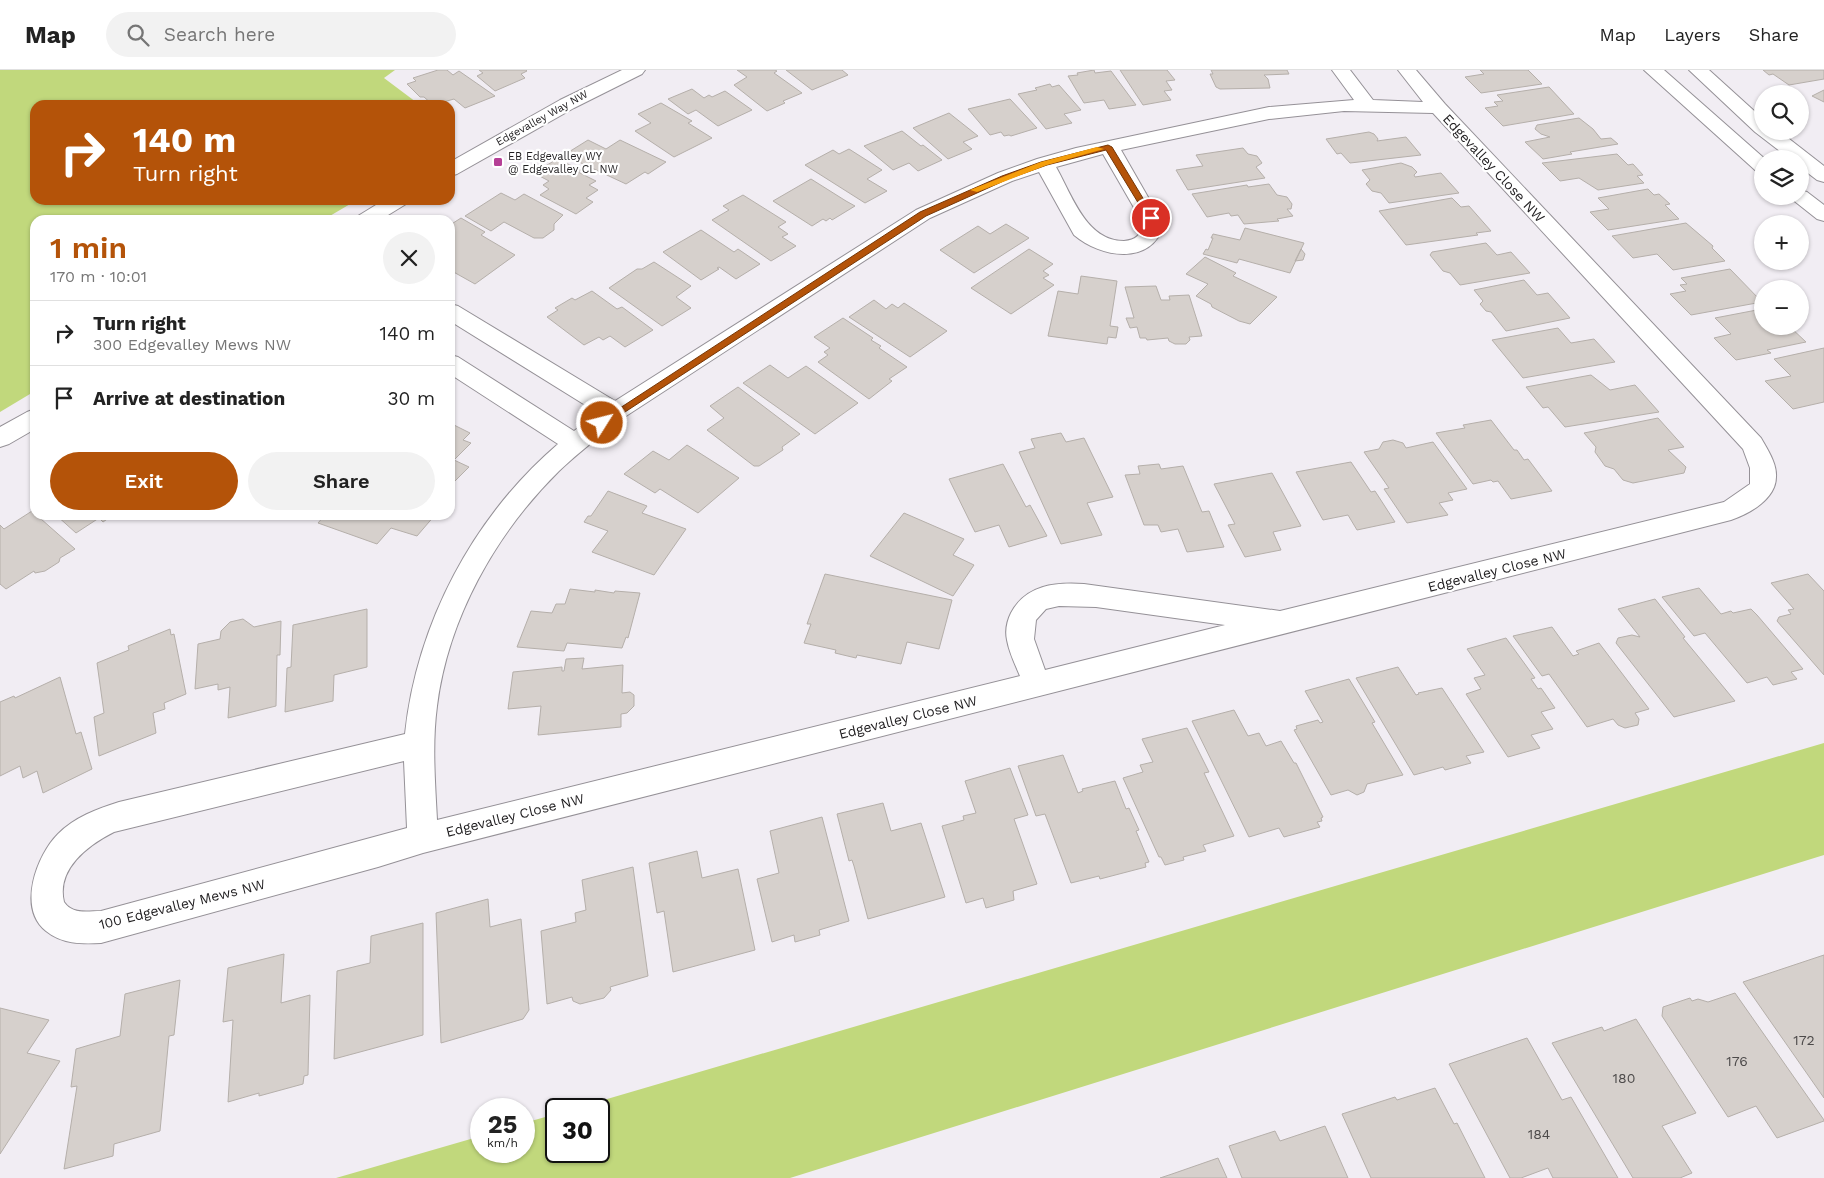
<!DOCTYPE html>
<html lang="en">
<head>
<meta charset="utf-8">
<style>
	:root { --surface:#fff; --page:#f2f2f2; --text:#222; --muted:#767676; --line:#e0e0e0; --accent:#b45309 }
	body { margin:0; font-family:"Work Sans",sans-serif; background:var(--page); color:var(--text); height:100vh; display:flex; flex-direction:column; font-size:19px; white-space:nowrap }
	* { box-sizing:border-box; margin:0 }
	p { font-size:16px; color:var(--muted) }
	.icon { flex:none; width:28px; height:28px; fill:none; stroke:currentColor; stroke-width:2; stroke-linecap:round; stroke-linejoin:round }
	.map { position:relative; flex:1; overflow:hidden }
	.panel { position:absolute; left:30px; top:145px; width:425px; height:305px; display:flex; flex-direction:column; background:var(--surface); border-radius:15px; box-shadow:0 1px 4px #0004 }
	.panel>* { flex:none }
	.hud { position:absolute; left:30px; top:30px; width:425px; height:105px; border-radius:15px; box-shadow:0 1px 4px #0004; background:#b45309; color:#fff; overflow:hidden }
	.controls { position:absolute; left:1754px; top:15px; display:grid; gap:10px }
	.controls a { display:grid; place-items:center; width:55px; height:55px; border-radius:50%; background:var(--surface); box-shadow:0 1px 4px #0004; font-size:25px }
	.speed { position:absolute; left:470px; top:1028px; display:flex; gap:10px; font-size:25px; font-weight:700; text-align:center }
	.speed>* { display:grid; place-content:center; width:65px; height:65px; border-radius:50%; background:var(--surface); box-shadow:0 1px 4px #0004; line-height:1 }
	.speed small { font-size:12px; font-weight:400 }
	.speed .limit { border:2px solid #111; border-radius:8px; background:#fff; color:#111 }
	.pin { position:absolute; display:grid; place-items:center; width:42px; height:42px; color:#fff; margin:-21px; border:2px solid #fff; border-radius:50%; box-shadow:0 1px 5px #0007 }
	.me { position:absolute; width:55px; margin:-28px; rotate:54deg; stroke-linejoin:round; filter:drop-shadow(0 0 4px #0008) }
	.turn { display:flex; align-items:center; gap:18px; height:105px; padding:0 20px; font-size:22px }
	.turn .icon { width:65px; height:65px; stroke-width:2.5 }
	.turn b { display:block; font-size:35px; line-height:42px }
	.round { display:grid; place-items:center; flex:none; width:52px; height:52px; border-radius:26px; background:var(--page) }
	.overview { display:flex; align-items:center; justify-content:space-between; height:85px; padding:0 20px }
	h1 { font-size:30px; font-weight:600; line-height:38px; color:var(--accent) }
	.action { display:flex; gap:10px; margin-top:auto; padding:10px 20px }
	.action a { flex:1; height:58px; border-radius:30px; background:var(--accent); color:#fff; font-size:20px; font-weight:600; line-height:58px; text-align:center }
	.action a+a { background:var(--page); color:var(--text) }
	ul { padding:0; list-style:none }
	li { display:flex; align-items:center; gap:15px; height:65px; padding:0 20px; border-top:1px solid var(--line) }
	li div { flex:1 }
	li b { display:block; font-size:19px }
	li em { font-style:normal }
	header { display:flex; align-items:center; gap:30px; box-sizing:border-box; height:70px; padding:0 25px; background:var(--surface); border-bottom:1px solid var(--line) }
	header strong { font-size:24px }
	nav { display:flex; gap:28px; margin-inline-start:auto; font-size:18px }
	.search { width:350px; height:45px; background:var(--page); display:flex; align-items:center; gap:12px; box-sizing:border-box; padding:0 18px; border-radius:28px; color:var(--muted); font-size:19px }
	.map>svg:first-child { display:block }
	.green { fill:#c1d87c }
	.building { fill:#d6d0cc; stroke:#b5afaa }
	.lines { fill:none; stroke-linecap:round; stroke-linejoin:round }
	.minor-casing { stroke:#959197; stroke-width:2 }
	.minor { fill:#fff; fill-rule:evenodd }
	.route { fill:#b45309; stroke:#753606 }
	.slow { fill:#f59e0b }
	.poi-dot { fill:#b53f96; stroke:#fff; stroke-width:2 }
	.labels { text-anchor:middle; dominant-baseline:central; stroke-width:4.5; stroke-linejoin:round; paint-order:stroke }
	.far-street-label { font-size:11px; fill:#1f1d1f; stroke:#fff }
	.far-poi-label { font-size:11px; fill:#1f1d1f; stroke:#fff; text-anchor:start }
	.street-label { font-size:14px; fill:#1f1d1f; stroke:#fff }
	.near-number-label { font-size:14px; fill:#4d4a4a }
</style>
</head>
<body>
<header>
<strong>Map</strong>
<div class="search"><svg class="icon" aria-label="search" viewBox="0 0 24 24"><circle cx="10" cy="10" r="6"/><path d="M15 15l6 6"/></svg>Search here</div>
<nav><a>Map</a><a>Layers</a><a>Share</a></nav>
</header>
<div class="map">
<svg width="1824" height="1108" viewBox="0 0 1824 1108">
	<rect width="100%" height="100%" fill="#f1edf3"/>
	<!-- green -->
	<path class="green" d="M0,0H395L384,8L420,35H35V130H357L323,150H35V321L0,342Z
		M1824,673V785L790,1108H336L481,1066V1081H524V1053L556,1044V1081H599V1039H573Z"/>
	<!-- building -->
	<path class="building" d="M438,0H447L453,5L459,1L495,26L465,38L454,29L433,35L424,27H420L407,14L416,11L413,8Z
		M479,0H526L527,1L521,4L525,8L495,21L477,6L483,3Z
		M737,0H775L777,1L774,3L802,23L783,31L785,33L767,41L734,15L747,7Z
		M786,0H842L848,5L812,20Z
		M1094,0L1095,3L1111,1L1136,35L1109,39L1104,30L1084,33L1068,6L1078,5L1077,3Z
		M1120,0H1167L1175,10L1166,11L1172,20L1164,21L1171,30L1143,35Z
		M1211,0H1287L1289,4L1264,5L1268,9L1270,18L1220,19L1216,17L1210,4H1213Z
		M1480,0H1528L1542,14L1481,23L1465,7L1484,4Z
		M1763,0H1824V9L1789,15L1773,4L1769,5Z
		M1050,14L1052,17L1059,15L1081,40L1064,44L1072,53L1046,59L1018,24L1037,20L1035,18Z
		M1549,17L1574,44L1503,56L1485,38L1498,36L1494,32L1503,31L1497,25Z
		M692,19L704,28L709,25L712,27L725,21L752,40L718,56L696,40L688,44L668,29Z
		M1824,20V32L1812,26Z
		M1010,29L1037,58L1011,66L1009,65L1004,66L1001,62L990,65L968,39Z
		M661,33L692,51L688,53L712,68L674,87L635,61L651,53L638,44Z
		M949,43L978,66L963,72L972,79L948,89L913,58Z
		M1579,48L1593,59L1601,69L1611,68L1618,74L1570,82L1572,84L1543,89L1525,72L1550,67L1541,64L1535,59L1537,55Z
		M902,61L921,76L923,75L942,90L918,101L909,93L893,100L864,76Z
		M1369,62L1374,64L1378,69L1377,71L1406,67L1421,85L1350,93L1341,83L1337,84L1326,69Z
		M588,70L606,79L620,70L666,92L648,104L645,102L626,114L564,85Z
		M1243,78L1248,84L1257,86L1262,93L1256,97L1265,108L1188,120L1176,100L1203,96L1196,85Z
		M849,79L882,100L867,109L887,121L865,133L805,95L833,80L839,84Z
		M1617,84L1628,95L1633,94L1643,105L1637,106L1644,113L1598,120L1579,108L1560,111L1542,93Z
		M557,89L581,100L578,102L596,111L589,115L598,120L586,128L593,132L576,144L540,125L549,119L543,115L549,111L534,103Z
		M1401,93L1412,97L1417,102L1414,105L1415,107L1441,103L1459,123L1389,133L1381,123L1372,121L1366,114L1370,110L1362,100Z
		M811,109L846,131L855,136L832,150L830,148L826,151L823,149L812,156L773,131Z
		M1269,114L1277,125L1287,127L1292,134L1291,139H1287L1293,146L1277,149L1279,151L1244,154L1238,145L1231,146L1229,143L1207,147L1192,124L1247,115L1248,117Z
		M1648,119L1654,125L1659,124L1670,134L1665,135L1679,149L1608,160L1590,142L1609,139L1598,128Z
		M501,123L515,130L524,124L563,145L554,154V160L543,168H534L504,152L491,161L465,146Z
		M743,125L786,152L778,157L788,164L782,167L796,176L771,191L712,150L729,140L723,136Z
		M1452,128L1461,137L1469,136L1491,161L1476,163L1478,165L1406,175L1379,141Z
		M461,148L485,162L481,165L515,185L475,214L450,200V155Z
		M1686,153L1713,176L1712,178L1725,191L1673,200L1657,184L1633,188L1612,166Z
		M1006,154L1029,168L974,203L940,180L978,156L990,164Z
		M1245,158L1304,173L1290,203L1239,189L1237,193L1203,184L1206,179L1208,180L1213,168H1211L1213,164L1240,170Z
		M701,160L734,182L738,179L760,194L736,209L719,197L717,198L719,199L701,210L663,182Z
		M1486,173L1497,185L1511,182L1530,203L1460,215L1450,203L1443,201L1430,185L1432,182Z
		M1029,179L1053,194L1043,201L1049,205L1043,208L1054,215L1011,244L971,218Z
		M1301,179L1305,184L1303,190L1295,191Z
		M1205,187L1236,203L1233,206L1277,227L1250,254L1239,251L1212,237L1211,234L1196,226L1208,214L1186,204Z
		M654,192L691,216L676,227L691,238L662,256L609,218L637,199H642Z
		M1730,199L1762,232L1691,245L1670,224L1686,221L1680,215L1687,214L1681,208Z
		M1081,206L1117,211L1110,256L1118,257L1116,268L1108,267L1107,274L1048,266L1058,221L1078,224Z
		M1524,210L1537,225L1548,223L1570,248L1506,261L1491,242L1486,241L1480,234L1483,231L1474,220Z
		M1156,216L1161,230H1170L1169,226L1189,225L1202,266L1189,267L1190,270L1186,274H1175L1169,271L1168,268L1147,270L1146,268H1140L1137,257L1130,258L1126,248H1134L1125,217Z
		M592,221L617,239L622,237L653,260L625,277L610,266L603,270L599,267L584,275L547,247L558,240L555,238L572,228L575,230Z
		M874,230L886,239L892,234L898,238L904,233L947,261L910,287L849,247Z
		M1762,239V256H1789L1806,272L1767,280L1771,283L1736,290L1714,268L1731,264L1715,248Z
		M843,248L873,268L871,270L881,276L879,278L907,297L889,309L892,311L869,329L818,292L828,285L824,282L830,278L814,267Z
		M1558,258L1571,273L1594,269L1615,292L1523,308L1492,270Z
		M1824,278V332L1793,339L1765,311L1791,306L1774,289Z
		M770,295L788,308L806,296L858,333L815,364L743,313Z
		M1591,305L1610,320L1635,315L1659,342L1565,357L1548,337L1543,338L1526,317Z
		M738,317L800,364L782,377L783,380L759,396H754L707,360L724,348L710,336Z
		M1658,348L1684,377L1668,380L1686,397L1684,403L1633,413L1623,410L1614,399L1605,396L1595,382L1596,377L1584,363Z
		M1491,350L1514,380H1517L1524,390L1528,389L1552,421L1511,429L1498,411L1493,412L1491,410L1473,414L1436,363L1465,358L1463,355Z
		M450,353L470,363L463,370L471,373L454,390L469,397L450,416Z
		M1061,363L1066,372L1084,368L1113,427L1087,433L1102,465L1061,474L1019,382L1035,378L1031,369Z
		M1393,370L1403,373L1406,378L1433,372L1467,419L1448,423L1453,430L1439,433L1448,445L1407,453L1384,419L1389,418L1364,382L1379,379L1383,372Z
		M687,375L739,408L698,443L660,419L655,423L624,404L653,381L669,390Z
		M1351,392L1371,422L1375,421L1395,452L1357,460L1348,445L1323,450L1296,402Z
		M1003,394L1026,437L1030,435L1047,466L1009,477L999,455L975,462L949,409Z
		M1159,394L1161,399L1183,396L1202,442L1209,441L1224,477L1187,482L1178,459L1161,462L1158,455H1144L1125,405L1140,404L1138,396Z
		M1272,403L1301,456L1273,462L1281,480L1245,487L1228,455L1235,454L1214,414Z
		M608,421L647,436L642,443L686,459L654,505L592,482L608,461L584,452L588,446H591Z
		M32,441L75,479L60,488L59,492L45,501L35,503L34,501L6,519L0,514V455L4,459Z
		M904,443L964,469L953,485L974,495L953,526L870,486Z
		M56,445H113L103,452L99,448L76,463Z
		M325,445H435L417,466L391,458L377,474L318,453Z
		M825,504L952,530L939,579L907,572L901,594L857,585L856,588L835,583L836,580L804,573L811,554H807Z
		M1808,504L1824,521V605L1777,551L1779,547L1791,544L1788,540L1794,539L1771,513Z
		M1699,518L1721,544L1731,541L1733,543L1751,539L1757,545L1803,599L1791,602L1797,609L1773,615L1767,607L1747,613L1705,563L1694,566L1662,527Z
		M570,519L595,522V520L614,523L615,521L640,523L628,568L626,567L622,578L567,573L564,581L517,577L531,541L552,543L556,534H565Z
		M1655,529L1685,567L1683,568L1735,631L1674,647L1616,573L1618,568L1632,565L1640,567L1618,539Z
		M367,539V597L334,605L333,631L285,642L287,598L291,597L293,555Z
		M243,549L254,557L281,551L280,585H277L276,636L228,648L230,617L218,620V614L195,619L198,574L220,569L221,561L230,552Z
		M1552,557L1573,586L1579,584L1576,581L1599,573L1649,639L1635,643L1639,649L1638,655L1625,658L1618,655L1613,649L1587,657L1549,604L1542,606L1513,566Z
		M170,559L171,565L174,564L186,624L164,633L165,639L153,643L156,663L99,686L94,647L104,643L97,593L129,580L128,576Z
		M1506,568L1535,608L1531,609L1538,619L1541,618L1555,638L1541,642L1553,659L1531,665L1540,678L1508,687L1466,624L1481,619L1474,608L1485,605L1467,579Z
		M584,588L582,599L623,595L622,623L630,622L634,625V636L627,643L621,644V657L538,665L541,636L508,639L513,602L562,597V601H564L566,589Z
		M1398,597L1416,625L1419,624L1418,623L1442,618L1484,682L1466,686L1471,693L1445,700L1443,697L1414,705L1356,608Z
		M60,607L76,664L81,662L92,699L43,723L37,701L23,708L20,696L0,706V632L14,626L15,628Z
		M1349,609L1375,652L1372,653L1403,705L1367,714L1364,722L1357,725L1348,720L1331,725L1294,660L1297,659L1296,656L1318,650L1320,653L1323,652L1305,621Z
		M1234,640L1248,666L1259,663L1266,676L1281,671L1294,693H1296L1323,747L1321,748L1322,751L1317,752L1320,757L1284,767L1279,758L1249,767L1192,651Z
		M1187,658L1209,702L1204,703L1234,766L1203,775L1206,781L1183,787L1184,790L1165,795L1161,787H1159L1123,708L1143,702L1140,695L1153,692L1142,669Z
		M1063,685L1078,723L1083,721L1082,719L1115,711L1126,739L1129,738L1139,760L1136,761L1149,792L1145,793L1146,797L1100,809L1099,806L1071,813L1045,744L1036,746L1018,696Z
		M1010,698L1028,745L1014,749L1037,814L1013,821L1014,830L986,838L983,828L966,833L942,756L964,750L963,746L976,743L965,711Z
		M883,733L891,761L921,753L945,827L868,849L854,796L852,790L849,791L837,744Z
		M822,747L849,851L819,860L820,865L795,872L794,865L772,872L757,809L779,803L770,761Z
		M697,781L702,808L738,799L755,880L673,902L664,841L657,843L649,793Z
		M633,797L648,906L610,917L611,920L604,928L580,934L573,931L572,927L547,934L541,861L576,852L575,843L586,840L582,810Z
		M488,829L490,857L521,849L529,940L523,949L441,973L436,843Z
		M423,853V965L334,989L337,901L370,893L371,866Z
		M284,884L281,933L310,925L308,1005L304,1006L303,1014L259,1026V1023L228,1032L233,950L223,952L228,898Z
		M1824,885V1028L1743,912Z
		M180,910L174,965L169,966L160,1061L114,1074L113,1086L64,1099L77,1016L71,1017L76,979L120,966L125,924Z
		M1735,923L1824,1050V1051L1777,1068L1756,1036L1728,1047L1662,946L1663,937L1690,928L1692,931L1698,929L1708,932Z
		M0,938L49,950L27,983L60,991L0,1084Z
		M1636,949L1696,1043L1662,1056L1692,1103L1680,1108H1633L1552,973L1602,957L1604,961Z
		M1527,968L1562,1030L1571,1027L1618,1108H1553L1548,1098L1521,1108H1510L1449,994Z
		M1435,1018L1454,1054L1457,1053L1485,1108H1371L1342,1044L1395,1027L1397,1030Z
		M1325,1056L1348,1108H1242L1229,1076L1275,1061L1280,1071Z
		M1218,1088L1227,1108H1160L1172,1104Z"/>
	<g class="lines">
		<!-- minor casing -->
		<g class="minor-casing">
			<path id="minor" d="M622,0H645L642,4L574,38L457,104L450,106V92L560,30Z
				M1332,0H1350L1373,30L1423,32L1398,0H1416L1445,34L1761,368C1767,379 1777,393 1776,407C1776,429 1749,444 1731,450L423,783L378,797L101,873C81,874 62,874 46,861C17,838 37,785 58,764C75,747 97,739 119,732L405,664C417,553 473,447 558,374L450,304V285L458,287L574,361L598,343L450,251V234L458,236L615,331L916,140L998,103L1037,89L1076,78L1269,37L1354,30ZM1344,41L1433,43L1743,379L1750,398V414L1724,432L1280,541L1084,514C1055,512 1026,515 1011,543C1007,551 1005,561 1007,570C1009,582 1015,594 1020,606L437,750C435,711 432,674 437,636C448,548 496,463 559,401C579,382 601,365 623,348L930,148L1012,111L1039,102L1074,165C1101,188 1151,196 1164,155L1121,80L1269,49ZM1103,84L1144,155C1140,165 1136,170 1124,171C1086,171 1072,125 1056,97ZM1059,536L1096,537L1225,555L1045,600L1034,569L1036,550L1046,539ZM404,691L407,758L101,841C88,841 73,845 64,832C56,799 88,775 114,762Z
				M1644,0H1664L1765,89H1762V102L1755,100Z
				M1689,0H1709L1762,48V61H1779L1824,96V112L1817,110L1800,97V89H1790L1755,62Z
				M1800,120L1807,122L1824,135V151L1817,149L1793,130L1790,126H1800Z
				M384,130H409L406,134L380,150H355L358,146Z
				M35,339V359L9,374L0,377V357L27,342Z"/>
		</g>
		<!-- minor -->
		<use href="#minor" class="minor"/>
	</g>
	<!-- route -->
	<path class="route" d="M1108,75L1112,77L1155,148L1154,149H1148L1106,80L1047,95L1008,109L926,146L605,355H598L597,353L920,142L1002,106L1041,92Z"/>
	<!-- slow -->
	<path class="slow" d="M1097,77L1104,79L1047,95L977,122L970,120L1041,92Z"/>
	<!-- markers -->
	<rect class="poi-dot" x="493" y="87" width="10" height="10" rx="2.5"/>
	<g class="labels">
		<!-- far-street labels -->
		<g class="far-street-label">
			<text transform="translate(542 48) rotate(-29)">Edgevalley Way NW</text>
		</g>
		<!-- far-poi labels -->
		<g class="far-poi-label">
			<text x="508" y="86">EB Edgevalley WY<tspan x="508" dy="13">@ Edgevalley CL NW</tspan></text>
		</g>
		<!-- street labels -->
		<g class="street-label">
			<text transform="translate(1494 98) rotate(47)">Edgevalley Close NW</text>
			<text transform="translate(1497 500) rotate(-14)">Edgevalley Close NW</text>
			<text transform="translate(908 647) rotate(-14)">Edgevalley Close NW</text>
			<text transform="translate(515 745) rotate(-14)">Edgevalley Close NW</text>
			<text transform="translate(182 834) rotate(-14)">100 Edgevalley Mews NW</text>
		</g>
		<!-- near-number labels -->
		<g class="near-number-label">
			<text x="1804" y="970">172</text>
			<text x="1737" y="991">176</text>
			<text x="1624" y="1008">180</text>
			<text x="1539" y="1064">184</text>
		</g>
	</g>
</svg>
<div class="controls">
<a><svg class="icon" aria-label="search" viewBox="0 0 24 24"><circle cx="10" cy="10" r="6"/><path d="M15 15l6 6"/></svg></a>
<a><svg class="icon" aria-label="layers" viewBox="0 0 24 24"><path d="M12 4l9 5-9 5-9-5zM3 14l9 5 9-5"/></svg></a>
<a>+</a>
<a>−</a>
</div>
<div class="speed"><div>25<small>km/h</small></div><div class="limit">30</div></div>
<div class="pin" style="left:1151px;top:148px;background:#d93025"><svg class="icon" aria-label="arrive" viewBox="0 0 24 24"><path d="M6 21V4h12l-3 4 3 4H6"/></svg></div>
<svg class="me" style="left:602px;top:353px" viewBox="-20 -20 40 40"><circle r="17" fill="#b45309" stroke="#fff" stroke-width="3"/><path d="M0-11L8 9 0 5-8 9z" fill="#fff"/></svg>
<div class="hud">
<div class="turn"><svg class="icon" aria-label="right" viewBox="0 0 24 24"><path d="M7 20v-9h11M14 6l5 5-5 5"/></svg><div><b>140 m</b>Turn right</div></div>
</div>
<section class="panel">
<div class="overview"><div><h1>1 min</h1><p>170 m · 10:01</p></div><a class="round"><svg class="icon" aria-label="close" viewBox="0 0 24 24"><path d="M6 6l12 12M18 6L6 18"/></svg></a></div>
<ul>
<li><svg class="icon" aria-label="right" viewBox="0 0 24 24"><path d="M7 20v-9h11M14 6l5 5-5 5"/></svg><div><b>Turn right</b><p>300 Edgevalley Mews NW</p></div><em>140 m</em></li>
<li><svg class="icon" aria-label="arrive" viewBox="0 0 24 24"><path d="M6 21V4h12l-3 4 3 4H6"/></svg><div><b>Arrive at destination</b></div><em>30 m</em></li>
</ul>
<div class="action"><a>Exit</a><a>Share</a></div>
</section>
</div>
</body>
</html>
